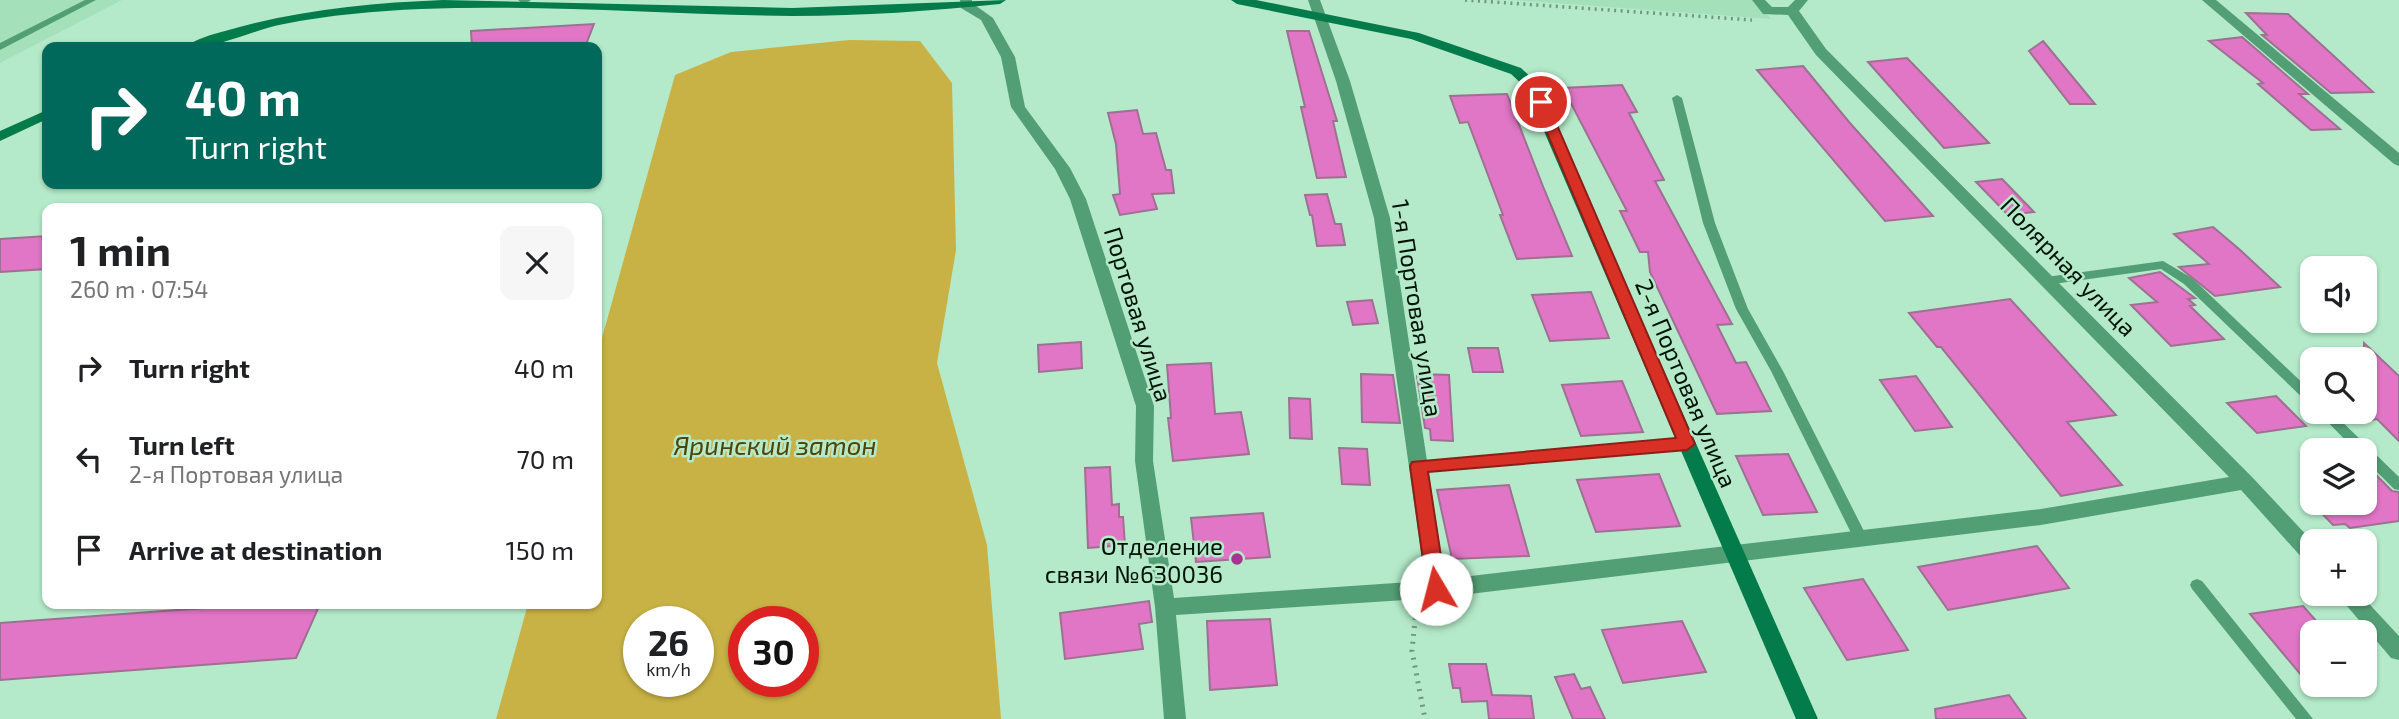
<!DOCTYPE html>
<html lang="en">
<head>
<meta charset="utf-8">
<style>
	:root { --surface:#fff; --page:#f6f6f6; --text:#202124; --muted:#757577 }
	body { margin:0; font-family:"Exo 2",sans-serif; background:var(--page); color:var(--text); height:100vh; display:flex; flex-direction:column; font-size:26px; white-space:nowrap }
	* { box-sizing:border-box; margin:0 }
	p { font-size:23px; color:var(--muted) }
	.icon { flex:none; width:38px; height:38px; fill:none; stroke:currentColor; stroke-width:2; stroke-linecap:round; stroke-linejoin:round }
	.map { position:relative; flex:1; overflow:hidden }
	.drawer { position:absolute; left:42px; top:203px; width:560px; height:406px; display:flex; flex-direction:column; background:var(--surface); border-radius:14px; box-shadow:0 2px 5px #0004 }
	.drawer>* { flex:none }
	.top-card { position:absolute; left:42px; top:42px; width:560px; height:147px; border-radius:14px; box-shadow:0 2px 5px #0004; background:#00695c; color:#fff; overflow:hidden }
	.buttons { position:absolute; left:2300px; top:256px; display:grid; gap:14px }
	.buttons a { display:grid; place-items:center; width:77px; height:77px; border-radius:14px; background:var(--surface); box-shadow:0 2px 5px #0004; font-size:35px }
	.speed { position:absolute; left:623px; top:606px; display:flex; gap:14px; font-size:35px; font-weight:700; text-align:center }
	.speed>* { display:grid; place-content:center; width:91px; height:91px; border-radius:50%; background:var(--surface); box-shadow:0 2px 5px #0004; line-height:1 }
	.speed small { font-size:18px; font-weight:400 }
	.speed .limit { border:10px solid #d22; background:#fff; color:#111 }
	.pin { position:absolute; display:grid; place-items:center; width:60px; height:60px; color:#fff; margin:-30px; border:4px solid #fff; border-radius:50%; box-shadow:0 2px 7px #0007 }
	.me { position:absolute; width:77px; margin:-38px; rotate:352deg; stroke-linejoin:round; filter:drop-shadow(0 0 5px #0008) }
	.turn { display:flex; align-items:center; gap:24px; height:147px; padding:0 28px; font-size:32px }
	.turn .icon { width:91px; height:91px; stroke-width:2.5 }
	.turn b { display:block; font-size:49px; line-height:60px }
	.round { display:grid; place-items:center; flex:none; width:74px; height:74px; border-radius:14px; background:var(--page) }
	.summary { display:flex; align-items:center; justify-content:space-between; height:119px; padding:0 28px }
	h1 { font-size:42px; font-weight:700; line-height:52px }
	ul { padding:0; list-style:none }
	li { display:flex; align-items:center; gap:21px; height:91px; padding:0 28px }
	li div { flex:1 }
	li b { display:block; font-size:26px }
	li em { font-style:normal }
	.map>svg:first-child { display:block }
	.built { fill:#a4e1bb }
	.water { fill:#c8b245; fill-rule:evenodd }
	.building { fill:#e076c5; stroke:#9e7091; stroke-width:2 }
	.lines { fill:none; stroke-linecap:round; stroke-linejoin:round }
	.path-far1 { stroke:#709880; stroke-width:3.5; stroke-dasharray:2 4.5; stroke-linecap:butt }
	.path { stroke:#709880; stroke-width:5; stroke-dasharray:2 6; stroke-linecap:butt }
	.lane { fill:#539f75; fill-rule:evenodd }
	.street { fill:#539f75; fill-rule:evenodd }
	.secondary { fill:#037b4b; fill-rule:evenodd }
	.route { fill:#d93025; stroke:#8d1f18; stroke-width:2 }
	.poi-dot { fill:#a7348e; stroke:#b4eac9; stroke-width:2.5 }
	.labels { text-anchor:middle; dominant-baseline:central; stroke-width:5; stroke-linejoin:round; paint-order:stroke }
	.street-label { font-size:24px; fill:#001107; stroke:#b4eac9 }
	.poi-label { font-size:24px; fill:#001107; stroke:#b4eac9; text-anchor:end }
	.water-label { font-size:26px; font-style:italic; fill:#504406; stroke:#b4eac9 }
</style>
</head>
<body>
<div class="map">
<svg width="2399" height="719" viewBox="0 0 2399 719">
	<rect width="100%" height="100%" fill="#b4eac9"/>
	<!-- built -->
	<path class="built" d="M0,0H122L0,63Z
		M1513,0H1755L1771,19Z"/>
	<!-- water -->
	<path class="water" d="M849,40L920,41L952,83L956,250L937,363L987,545L1001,719H496L528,604H597V356L675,75L731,52ZM639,621H698V681H639ZM744,621H803V681H744Z"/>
	<!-- building -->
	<path class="building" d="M2246,13L2288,14L2373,92L2331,93L2262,35H2267Z
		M594,24L585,47H472L471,31Z
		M1287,31H1309L1337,121H1333L1346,177L1317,178L1301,107H1305Z
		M2242,37L2308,94H2299L2340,129L2311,130L2258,84L2263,83L2209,41Z
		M2043,41L2095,104H2070L2029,51Z
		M1907,58L1934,86L1989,143L1944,148L1868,62Z
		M1803,66L1849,122L1933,216L1885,221L1757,70Z
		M1622,85L1637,112L1629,113L1664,180L1655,181L1732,324L1717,325L1736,363L1746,362L1771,411L1717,414L1650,272L1648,252H1640L1620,211H1627L1563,88Z
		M1507,94L1544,189L1572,256L1517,259L1500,215H1503L1468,122L1460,123L1450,96Z
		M1137,110L1143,134L1156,133L1166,170H1171L1174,193L1152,194L1157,209L1120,215L1113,195L1120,194L1116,144L1108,113Z
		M2002,179L2034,212L2008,215L1976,182Z
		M1327,194L1335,224H1341L1345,245L1317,246L1312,215H1310L1305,195Z
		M2213,227L2239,249L2280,287L2215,296L2179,267L2209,264L2174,234Z
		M47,236V269L0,272V239Z
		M2160,272L2195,298L2188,299L2195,305L2190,306L2224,339L2171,346L2131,305L2157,302L2129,278Z
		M1591,292L1609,338L1550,341L1532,295Z
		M2010,299L2116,415L2067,422L2122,485L2061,496L1941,347H1937L1909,313Z
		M1372,300L1378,323L1353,325L1347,302Z
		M1081,342L1082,368L1039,372L1038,345Z
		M2364,343L2399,376V441L2377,419L2364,421Z
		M1468,348H1498L1503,372H1473Z
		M1211,363L1215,414L1241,412L1249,454L1173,461L1168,418H1171L1167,365Z
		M1361,374L1393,375L1400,423L1362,422Z
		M1422,374L1449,375L1453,441L1431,440L1430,429L1425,428L1417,376Z
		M1916,376L1952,427L1915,431L1880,380Z
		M1622,381L1643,432L1581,436L1562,385Z
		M2276,396L2306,426L2257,433L2227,403Z
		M1289,398L1310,399L1312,439L1290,438Z
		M1339,448L1367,449L1370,485L1342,484Z
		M1788,454L1817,512L1763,515L1736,456Z
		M1110,467L1112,505L1119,504V517H1123L1125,545L1088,548L1085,468Z
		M2374,473L2392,491L2399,492V521L2350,528L2345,524L2333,525L2311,502H2364V474Z
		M1659,474L1680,526L1596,532L1577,480Z
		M1509,485L1529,556L1452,559L1437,490Z
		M1263,513L1270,557L1196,562L1191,518Z
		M2037,546L2069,588L1948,610L1918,567Z
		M1863,579L1908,650L1847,660L1804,588Z
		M1149,601L1152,622L1139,624L1143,649L1065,659L1060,613Z
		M260,604H320L296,658L0,680V623Z
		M2303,606L2326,632H2312V688L2250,614Z
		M1270,619L1277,685L1210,690L1207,621Z
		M1682,621L1706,672L1623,683L1602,630Z
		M1449,664H1486L1492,695L1531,696L1534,719H1489L1487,701L1462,702L1460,688H1453Z
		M1574,674L1581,689L1590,687L1605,719H1573L1555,677Z
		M2009,695L2026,719H1936L1935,709Z"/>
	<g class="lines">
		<!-- path-far1 -->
		<path class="path-far1" d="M1465,0L1752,20"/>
		<!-- path -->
		<path class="path" d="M1416,610L1412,651L1425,719"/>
		<!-- lane -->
		<path class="lane" d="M85,0H96L0,50V43Z
			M1677,95L1682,98L1715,223L1748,309L1783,371L1868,539L1866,543L1861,545L1856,543L1771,371L1736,309L1703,223L1672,98Z
			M2163,261L2192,278L2312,392V405L2308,403L2184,284L2161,269L2046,285L2040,281L2046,277Z
			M2317,411H2331L2399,477V490L2394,489L2364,459V450H2355Z
			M1687,439L1692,440L1694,444L1692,448L1687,449L1418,471L1413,470L1411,466L1413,462L1418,461Z
			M2197,579L2202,581L2313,719H2296L2192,589L2190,585L2192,581Z"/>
		<!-- street -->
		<path class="street" d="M518,0H531L524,5Z
			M960,0H972V3L993,18L1015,57L1025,107L1070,168L1086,199L1154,406L1153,461L1174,598L1425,581L1374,218L1336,81L1308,0H1320L1350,81L1390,218L1445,579L2041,509L2229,477L1816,55L1788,15L1763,14L1752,0H1765L1772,7H1788L1795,0H1808L1799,11L1826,49L2252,477L2312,541V563L2305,561L2241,490L2041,525L1436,598L1176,615L1186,719H1164L1155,607L1135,461L1136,406L1070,199L1055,169L1011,107L1001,57L981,20L961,8Z
			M2202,0H2216L2399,153V166L2394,164Z
			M2336,593H2359L2399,636V660L2391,658Z"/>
		<!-- secondary -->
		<path class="secondary" d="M443,0L792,8L1006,0L1000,4C931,11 863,16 793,16C669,15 545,4 421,9C375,11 329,15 284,24C252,30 218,49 186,47C195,39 213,34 225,31C297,10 369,3 443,0Z
			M1231,0H1256L1419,33L1521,68L1536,82L1818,719H1796L1525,87L1511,74L1411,39L1237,4Z
			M47,110V119L0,141V131Z"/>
	</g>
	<!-- route -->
	<path class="route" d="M1536,99L1547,102L1695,444L1687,450L1428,472L1446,589L1443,594H1430L1427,589L1410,466L1412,462L1676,438L1534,102Z"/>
	<!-- markers -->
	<circle class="poi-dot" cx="1237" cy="559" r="7"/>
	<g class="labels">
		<!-- street labels -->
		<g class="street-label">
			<text transform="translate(2069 266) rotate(46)">Полярная улица</text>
			<text transform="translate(1418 308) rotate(81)">1-я Портовая улица</text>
			<text transform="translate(1139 314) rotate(73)">Портовая улица</text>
			<text transform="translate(1687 383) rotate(67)">2-я Портовая улица</text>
		</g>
		<!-- poi labels -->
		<g class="poi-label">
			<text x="1223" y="545">Отделение<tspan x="1223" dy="28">связи №630036</tspan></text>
		</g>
		<!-- water labels -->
		<g class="water-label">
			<text x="775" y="444">Яринский затон</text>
		</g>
	</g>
</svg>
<div class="buttons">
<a><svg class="icon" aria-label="sound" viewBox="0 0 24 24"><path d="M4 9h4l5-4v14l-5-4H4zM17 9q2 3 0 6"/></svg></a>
<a><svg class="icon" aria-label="search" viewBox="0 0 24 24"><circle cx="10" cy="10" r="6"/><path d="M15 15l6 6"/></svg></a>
<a><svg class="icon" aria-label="layers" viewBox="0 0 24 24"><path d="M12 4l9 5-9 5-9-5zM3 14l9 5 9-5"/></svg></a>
<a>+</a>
<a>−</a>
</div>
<div class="speed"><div>26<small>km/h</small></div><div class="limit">30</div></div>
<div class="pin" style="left:1541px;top:102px;background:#d93025"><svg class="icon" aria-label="arrive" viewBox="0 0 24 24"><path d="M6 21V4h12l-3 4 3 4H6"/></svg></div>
<svg class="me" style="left:1436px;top:589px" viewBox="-20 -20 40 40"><circle r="19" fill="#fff"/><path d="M0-13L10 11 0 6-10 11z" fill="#d93025"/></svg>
<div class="top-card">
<div class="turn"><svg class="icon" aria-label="right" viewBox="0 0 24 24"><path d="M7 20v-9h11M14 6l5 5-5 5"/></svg><div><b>40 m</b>Turn right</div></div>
</div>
<section class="drawer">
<div class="summary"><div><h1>1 min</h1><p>260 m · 07:54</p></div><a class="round"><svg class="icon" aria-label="close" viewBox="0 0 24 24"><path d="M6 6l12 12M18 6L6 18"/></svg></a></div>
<ul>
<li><svg class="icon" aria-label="right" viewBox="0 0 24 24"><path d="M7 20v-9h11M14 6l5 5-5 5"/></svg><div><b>Turn right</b></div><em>40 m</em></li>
<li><svg class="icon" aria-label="left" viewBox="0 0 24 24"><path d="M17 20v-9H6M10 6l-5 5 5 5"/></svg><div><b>Turn left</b><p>2-я Портовая улица</p></div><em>70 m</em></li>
<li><svg class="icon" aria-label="arrive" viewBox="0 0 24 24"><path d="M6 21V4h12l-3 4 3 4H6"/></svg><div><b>Arrive at destination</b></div><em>150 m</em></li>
</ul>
</section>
</div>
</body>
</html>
